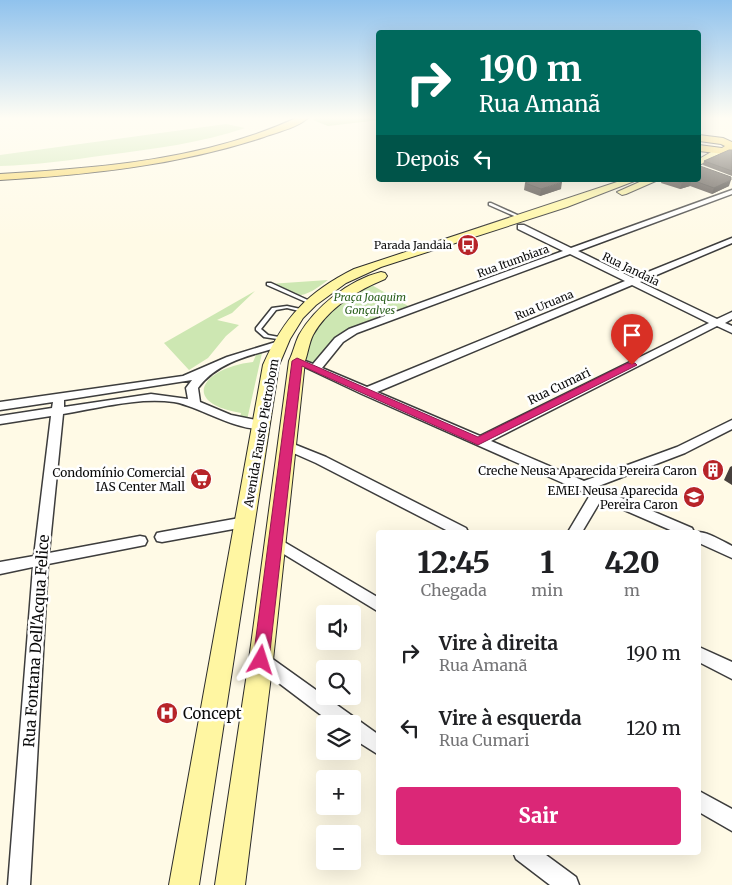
<!DOCTYPE html>
<html lang="pt">
<head>
<meta charset="utf-8">
<style>
	:root { --surface:#fff; --page:#f2f2f2; --text:#202124; --muted:#757577; --accent:#db2777 }
	body { margin:0; font-family:Merriweather,serif; background:var(--page); color:var(--text); height:100vh; display:flex; flex-direction:column; font-size:19px; white-space:nowrap }
	* { box-sizing:border-box; margin:0 }
	p { font-size:16px; color:var(--muted) }
	.icon { flex:none; width:28px; height:28px; fill:none; stroke:currentColor; stroke-width:2; stroke-linecap:round; stroke-linejoin:round }
	.map { position:relative; flex:1; overflow:hidden }
	.details { position:absolute; left:376px; top:530px; width:325px; height:325px; display:flex; flex-direction:column; background:var(--surface); border-radius:5px; box-shadow:0 5px 20px #0002 }
	.details>* { flex:none }
	.banner { position:absolute; left:376px; top:30px; width:325px; height:152px; border-radius:5px; box-shadow:0 5px 20px #0002; background:#00695c; color:#fff; overflow:hidden }
	.controls { position:absolute; left:316px; top:605px; display:grid; gap:10px }
	.controls a { display:grid; place-items:center; width:45px; height:45px; border-radius:5px; background:var(--surface); box-shadow:0 5px 20px #0002; font-size:25px }
	.pin { position:absolute; display:grid; place-items:center; width:42px; height:42px; color:#fff; margin:-51px -21px; border-radius:50% 50% 50% 0; rotate:-45deg; box-shadow:0 0 5px #0007 }
	.pin .icon { rotate:45deg }
	.me { position:absolute; width:55px; margin:-28px; rotate:6deg; stroke-linejoin:round; filter:drop-shadow(0 0 4px #0008) }
	.turn { display:flex; align-items:center; gap:18px; height:105px; padding:0 20px; font-size:22px }
	.turn .icon { width:65px; height:65px; stroke-width:2.5 }
	.turn b { display:block; font-size:35px; line-height:42px }
	.then { display:flex; align-items:center; height:48px; padding:0 20px; background:#0003; gap:10px; font-size:19px }
	.eta { display:flex; justify-content:space-evenly; align-items:center; height:85px; text-align:center }
	.eta b { font-size:30px; font-weight:800; line-height:35px }
	.action { display:flex; gap:10px; margin-top:auto; padding:10px 20px }
	.action a { flex:1; height:58px; border-radius:5px; background:var(--accent); color:#fff; font-size:20px; font-weight:800; line-height:58px; text-align:center }
	ul { padding:0; list-style:none }
	li { display:flex; align-items:center; gap:15px; height:75px; padding:0 20px }
	li div { flex:1 }
	li b { display:block; font-size:19px }
	li em { font-style:normal }
	.map>svg:first-child { display:block }
	.green { fill:#cde7b2 }
	.forest { fill:#b0d891 }
	.lines { fill:none; stroke-linecap:round; stroke-linejoin:round }
	.service-casing { stroke:#3d3d3d; stroke-width:3 }
	.minor-casing { stroke:#3d3d3d; stroke-width:3 }
	.secondary-casing { stroke:#2c2c2c; stroke-width:2 }
	.primary-casing { stroke:#1b1b1b; stroke-width:2 }
	.service { fill:#fff; fill-rule:evenodd }
	.minor { fill:#fff; fill-rule:evenodd }
	.secondary { fill:#fff6a2; fill-rule:evenodd }
	.primary { fill:#f8d55d; fill-rule:evenodd }
	.wall { fill:#47403c }
	.shaded-wall { fill:#393431 }
	.building { fill:#524b46; stroke:#393431 }
	.route { fill:#db2777; stroke:#8e194d }
	.labels { text-anchor:middle; dominant-baseline:central; stroke-width:5; stroke-linejoin:round; paint-order:stroke }
	.far-poi-label { font-size:11px; fill:#0a0a0a; stroke:#fff; text-anchor:end }
	.far-street-label { font-size:11px; fill:#0a0a0a; stroke:#fff }
	.far-park-label { font-size:11px; font-style:italic; fill:#295f1c; stroke:#fff }
	.street-label { font-size:12px; fill:#0a0a0a; stroke:#fff }
	.poi-label { font-size:12px; fill:#0a0a0a; stroke:#fff; text-anchor:end }
	.near-street-label { font-size:15px; fill:#0a0a0a; stroke:#fff }
	.near-poi-label { font-size:15px; fill:#0a0a0a; stroke:#fff; text-anchor:start }
</style>
</head>
<body>
<div class="map">
<svg width="732" height="885" viewBox="0 0 732 885">
	<rect width="100%" height="100%" fill="#fffae6"/>
	<!-- green -->
	<path class="green" d="M226,124L245,128C201,143 153,149 107,155C71,160 36,165 0,166V155Z
		M328,280C317,288 309,295 295,296L269,284Z
		M370,284L410,307L343,333L314,366L302,360C305,351 309,342 313,334C326,312 350,297 370,284Z
		M255,291L232,313L217,320L239,325L226,336L208,358L189,370L164,343Z
		M262,353L247,420L240,418L241,413C177,402 205,367 253,362L256,355Z"/>
	<!-- forest -->
	<path class="forest" d="M316,117H379V120L328,126L313,120Z"/>
	<g class="lines">
		<!-- service casing -->
		<g class="service-casing">
			<path id="service" d="M489,203H491L524,218L521,219L489,205Z
				M267,283H271L312,302V303H308L267,285Z
				M287,306L305,310V311L303,312L287,308L276,310L261,329L268,335L284,338V340L264,337L256,330V328L272,308Z"/>
		</g>
		<!-- minor casing -->
		<g class="minor-casing">
			<path id="minor" d="M732,190V194L578,251L633,278L732,238V243L640,282L717,319L732,312V319L725,323L732,326V333L717,326L491,441L584,481L677,447L732,420V429L685,453L596,487L692,528L694,532H675L601,500L582,532H568L590,495L362,394L292,361L297,358L313,364L335,338L349,329L563,251L518,229V225H524L571,248ZM570,254L625,281L367,387L322,368L343,342L357,333ZM632,285L709,323L480,436L377,392Z
				M279,341L283,342L284,344L283,346C252,355 218,361 198,388L200,402L231,415L266,422L268,425L266,428C241,434 199,406 174,402C138,397 99,408 63,414L49,553L140,536L145,537L147,541L145,545L140,546L48,564L30,885H8L33,567L0,574V562L34,556L51,416L0,424V416L52,408L53,402L0,410V402L183,376L227,357ZM192,380L186,388L188,399L151,394L64,407V400Z
				M286,441L326,457L466,528L468,532H450L316,463L282,448L280,445Z
				M245,517L250,518L252,522L250,526L162,542L157,541L155,537L157,533L162,532Z
				M696,532C707,531 722,541 732,546V558L699,543V532Z
				M274,536L379,598V612L269,545L267,541L269,537Z
				M699,647L732,662V679L699,662Z
				M261,652L267,655L379,735V755L352,738V724H333L255,665L252,660L255,655Z
				M699,791L732,809V831L699,812Z
				M513,852H542L576,877L579,885H550L516,859Z"/>
		</g>
		<!-- secondary casing -->
		<g class="secondary-casing">
			<path id="secondary" d="M718,148L722,151L719,156L699,165V159Z
				M623,180H637L567,207L381,267L346,283L316,305L303,318L290,339L279,365L199,885H169L263,365C284,317 308,292 354,269Z
				M644,180H658L626,194L622,195L617,192Z
				M381,272L385,273L387,276L385,279C358,290 328,308 313,335C309,343 308,353 305,361L273,660L245,885H215L249,660L289,361C293,353 295,343 299,335C315,307 349,280 381,272Z"/>
		</g>
		<!-- primary casing -->
		<g class="primary-casing">
			<path id="primary" d="M298,117H309C299,127 278,132 264,137C179,165 89,175 0,180V174C99,168 207,160 298,117Z
				M699,135L723,138L732,142V150L724,154L699,151V145L722,148L725,146L721,144L699,141Z"/>
		</g>
		<!-- service -->
		<use href="#service" class="service"/>
		<!-- minor -->
		<use href="#minor" class="minor"/>
		<!-- secondary -->
		<use href="#secondary" class="secondary"/>
		<!-- primary -->
		<use href="#primary" class="primary"/>
	</g>
	<!-- wall -->
	<path class="wall" d="M732,150V176L703,165L704,161Z
		M700,166L729,186L712,194L690,186L680,189L661,183L662,180H699Z
		M525,183L561,189L540,196L524,190Z
		M732,466V485L724,480L730,467Z"/>
	<!-- shaded-wall -->
	<path class="shaded-wall" d="M691,180L690,186L680,189L682,183Z
		M731,180L729,186L712,194L714,188Z
		M562,182L561,189L540,196L541,189Z"/>
	<!-- building -->
	<path class="building" d="M729,150H732V171L704,161Z
		M699,161L700,166L731,177V180L714,188L692,180H699Z
		M534,180H557L562,182L541,189L525,183Z
		M672,180H691L682,183Z"/>
	<!-- sky -->
	<linearGradient id="sky" x2="0" y2="1"><stop stop-color="#90c2ed"/><stop offset="0.49" stop-color="#fffdf4"/><stop offset="1" stop-color="#fffdf4" stop-opacity="0"/></linearGradient>
	<rect width="732" height="241" fill="url(#sky)"/>
	<!-- route -->
	<path class="route" d="M297,358L478,437L628,363H635L637,365L478,445L302,366L269,660L267,665L261,667L255,665L253,660L292,361Z"/>
	<!-- icons -->
	<defs>
		<g id="bus-disc" transform="scale(1.125)"><circle r="9.5" fill="#b72429" stroke="#fff"/><path d="M-5-6H5V4H4V6H2V4H-2V6H-4V4H-5ZM-3.5-4V0h7V-4ZM-3.5 1.2v1.5H-2V1.2ZM2 1.2v1.5H3.5V1.2Z" fill="#fff"/></g>
		<g id="building-disc" transform="scale(1.125)"><circle r="9.5" fill="#b72429" stroke="#fff"/><path d="M-4-6H4V6H1V3H-1V6H-4ZM-2.5-4.3h1.7v1.8h-1.7ZM.8-4.3h1.7v1.8H.8ZM-2.5-1h1.7V.8h-1.7ZM.8-1h1.7V.8H.8Z" fill="#fff"/></g>
		<g id="supermarket-disc" transform="scale(1.125)"><circle r="9.5" fill="#b72429" stroke="#fff"/><path d="M-6-5.5h2.5l.6 2H6L4.5 2H-2.5L-4.4-4H-6ZM-1.5 3.2a1.3 1.3 0 1 0 .1 0ZM3 3.2a1.3 1.3 0 1 0 .1 0Z" fill="#fff"/></g>
		<g id="school-disc" transform="scale(1.125)"><circle r="9.5" fill="#b72429" stroke="#fff"/><path d="M0-5L7-2L0 1L-7-2ZM-4 1L0 2.5L4 1V4Q0 6-4 4Z" fill="#fff"/></g>
		<g id="hospital-disc" transform="scale(1.125)"><circle r="9.5" fill="#b72429" stroke="#fff"/><path d="M-5-5h3v3.5h4V-5h3V5h-3V1.5h-4V5h-3Z" fill="#fff"/></g>
	</defs>
	<g fill-rule="evenodd">
		<use href="#bus-disc" x="468" y="245"/>
		<use href="#building-disc" x="713" y="470"/>
		<use href="#supermarket-disc" x="201" y="479"/>
		<use href="#school-disc" x="694" y="497"/>
		<use href="#hospital-disc" x="167" y="713"/>
	</g>
	<g class="labels">
		<!-- far-poi labels -->
		<g class="far-poi-label">
			<text x="452" y="245">Parada Jandaia</text>
		</g>
		<!-- far-street labels -->
		<g class="far-street-label">
			<text transform="translate(513 261) rotate(-20)">Rua Itumbiara</text>
			<text transform="translate(631 269) rotate(26)">Rua Jandaia</text>
			<text transform="translate(544 305) rotate(-22)">Rua Uruana</text>
		</g>
		<!-- far-park labels -->
		<g class="far-park-label">
			<text x="370" y="297">Praça Joaquim<tspan x="370" dy="13">Gonçalves</tspan></text>
		</g>
		<!-- street labels -->
		<g class="street-label">
			<text transform="translate(559 386) rotate(-26)">Rua Cumari</text>
			<text transform="translate(261 433) rotate(-80)">Avenida Fausto Pietrobom</text>
		</g>
		<!-- poi labels -->
		<g class="poi-label">
			<text x="697" y="470">Creche Neusa Aparecida Pereira Caron</text>
			<text x="185" y="472">Condomínio Comercial<tspan x="185" dy="14">IAS Center Mall</tspan></text>
			<text x="678" y="490">EMEI Neusa Aparecida<tspan x="678" dy="14">Pereira Caron</tspan></text>
		</g>
		<!-- near-street labels -->
		<g class="near-street-label">
			<text transform="translate(36 641) rotate(-86)">Rua Fontana Dell'Acqua Felice</text>
		</g>
		<!-- near-poi labels -->
		<g class="near-poi-label">
			<text x="183" y="713">Concept</text>
		</g>
	</g>
</svg>
<div class="controls">
<a><svg class="icon" aria-label="sound" viewBox="0 0 24 24"><path d="M4 9h4l5-4v14l-5-4H4zM17 9q2 3 0 6"/></svg></a>
<a><svg class="icon" aria-label="search" viewBox="0 0 24 24"><circle cx="10" cy="10" r="6"/><path d="M15 15l6 6"/></svg></a>
<a><svg class="icon" aria-label="layers" viewBox="0 0 24 24"><path d="M12 4l9 5-9 5-9-5zM3 14l9 5 9-5"/></svg></a>
<a>+</a>
<a>−</a>
</div>
<div class="pin" style="left:632px;top:365px;background:#d93025"><svg class="icon" aria-label="arrive" viewBox="0 0 24 24"><path d="M6 21V4h12l-3 4 3 4H6"/></svg></div>
<svg class="me" style="left:261px;top:660px" viewBox="-20 -20 40 40"><path d="M0-17L14 15 0 8-14 15z" fill="#db2777" stroke="#fff" stroke-width="4"/></svg>
<div class="banner">
<div class="turn"><svg class="icon" aria-label="right" viewBox="0 0 24 24"><path d="M7 20v-9h11M14 6l5 5-5 5"/></svg><div><b>190 m</b>Rua Amanã</div></div>
<div class="then">Depois<svg class="icon" aria-label="left" viewBox="0 0 24 24"><path d="M17 20v-9H6M10 6l-5 5 5 5"/></svg></div>
</div>
<section class="details">
<div class="eta">
<div><b>12:45</b><p>Chegada</p></div>
<div><b>1</b><p>min</p></div>
<div><b>420</b><p>m</p></div>
</div>
<ul>
<li><svg class="icon" aria-label="right" viewBox="0 0 24 24"><path d="M7 20v-9h11M14 6l5 5-5 5"/></svg><div><b>Vire à direita</b><p>Rua Amanã</p></div><em>190 m</em></li>
<li><svg class="icon" aria-label="left" viewBox="0 0 24 24"><path d="M17 20v-9H6M10 6l-5 5 5 5"/></svg><div><b>Vire à esquerda</b><p>Rua Cumari</p></div><em>120 m</em></li>
</ul>
<div class="action"><a>Sair</a></div>
</section>
</div>
</body>
</html>
